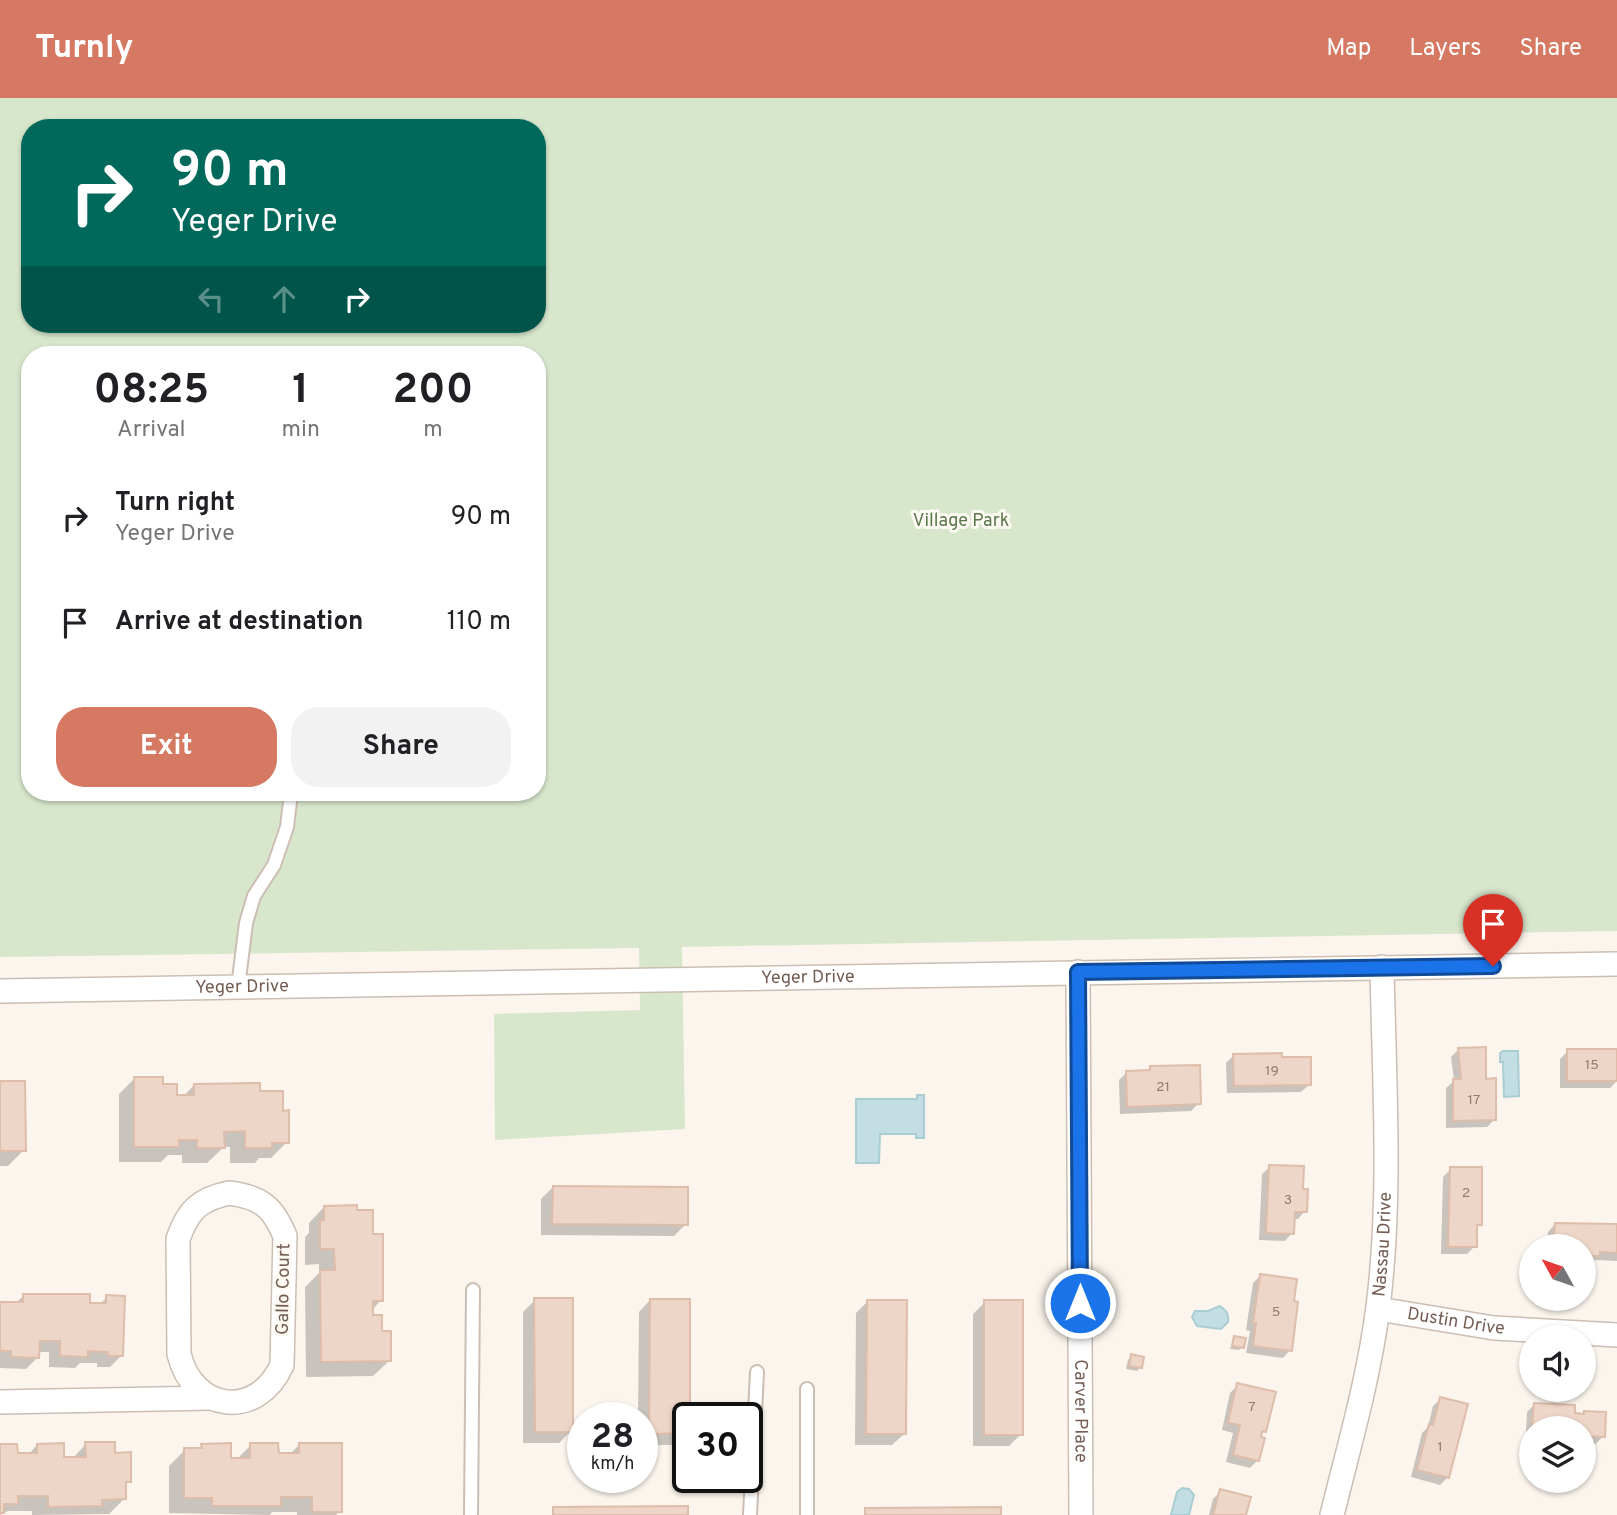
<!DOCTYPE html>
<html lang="en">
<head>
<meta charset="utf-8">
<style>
	:root { --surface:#fff; --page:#f2f2f2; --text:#202124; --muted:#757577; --accent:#d57962 }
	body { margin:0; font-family:Overpass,sans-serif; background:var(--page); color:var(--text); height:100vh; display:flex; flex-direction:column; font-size:26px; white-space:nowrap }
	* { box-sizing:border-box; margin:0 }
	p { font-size:23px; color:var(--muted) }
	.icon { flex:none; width:38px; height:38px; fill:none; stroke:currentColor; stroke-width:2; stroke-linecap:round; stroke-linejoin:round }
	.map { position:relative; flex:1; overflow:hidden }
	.drawer { position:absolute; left:21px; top:248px; width:525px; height:455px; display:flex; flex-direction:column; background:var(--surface); border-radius:28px; box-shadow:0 2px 5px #0004 }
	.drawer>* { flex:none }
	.guide { position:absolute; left:21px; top:21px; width:525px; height:214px; border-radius:28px; box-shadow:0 2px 5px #0004; background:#00695c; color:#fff; overflow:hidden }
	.needle { width:46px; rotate:310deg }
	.controls { position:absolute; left:1519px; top:1136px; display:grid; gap:14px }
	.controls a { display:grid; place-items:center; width:77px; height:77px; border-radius:50%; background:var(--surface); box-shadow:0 2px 5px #0004; font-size:35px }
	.speed { position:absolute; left:567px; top:1304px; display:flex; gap:14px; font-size:35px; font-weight:700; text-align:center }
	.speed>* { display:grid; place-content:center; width:91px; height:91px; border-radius:50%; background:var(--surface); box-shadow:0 2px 5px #0004; line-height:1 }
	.speed small { font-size:18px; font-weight:400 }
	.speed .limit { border:4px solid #111; border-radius:10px; background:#fff; color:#111 }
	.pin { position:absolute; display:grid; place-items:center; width:60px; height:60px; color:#fff; margin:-72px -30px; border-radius:50% 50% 50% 0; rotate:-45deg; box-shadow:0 0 7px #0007 }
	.pin .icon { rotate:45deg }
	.me { position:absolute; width:77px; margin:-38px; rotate:0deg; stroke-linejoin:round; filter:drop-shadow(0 0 5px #0008) }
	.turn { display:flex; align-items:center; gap:24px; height:147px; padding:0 35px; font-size:32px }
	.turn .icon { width:91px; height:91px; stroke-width:2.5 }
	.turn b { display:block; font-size:49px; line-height:60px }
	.lanes { display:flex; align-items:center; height:66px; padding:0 35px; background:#0003; justify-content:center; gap:35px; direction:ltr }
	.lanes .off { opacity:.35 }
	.eta { display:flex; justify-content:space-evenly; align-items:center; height:119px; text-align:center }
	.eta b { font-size:42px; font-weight:700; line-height:49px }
	.button { display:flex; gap:14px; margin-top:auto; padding:14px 35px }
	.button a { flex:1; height:80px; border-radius:28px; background:var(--accent); color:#fff; font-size:28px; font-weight:700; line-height:80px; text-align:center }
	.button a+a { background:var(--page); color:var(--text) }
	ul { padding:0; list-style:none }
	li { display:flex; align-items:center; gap:21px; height:105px; padding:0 35px }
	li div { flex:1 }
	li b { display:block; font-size:26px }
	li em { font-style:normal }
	header { display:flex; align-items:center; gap:42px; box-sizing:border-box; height:98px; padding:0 35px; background:var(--accent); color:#fff }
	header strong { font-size:33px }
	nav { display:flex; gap:38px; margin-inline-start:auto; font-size:24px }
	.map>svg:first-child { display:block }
	.green { fill:#d8e7cc; fill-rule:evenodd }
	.water { fill:#c3dee3; stroke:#aacdd3; stroke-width:2 }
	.shadow { fill:#0003 }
	.building { fill:#edd6c7; stroke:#debdaa; stroke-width:2 }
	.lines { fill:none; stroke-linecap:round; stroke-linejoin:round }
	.lane-casing { stroke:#ccbeb3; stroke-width:16 }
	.street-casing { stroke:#ccbeb3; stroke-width:26 }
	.lane { stroke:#fff; stroke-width:12 }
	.street { stroke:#fff; stroke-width:23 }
	.route-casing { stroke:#114b97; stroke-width:18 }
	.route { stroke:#1a73e8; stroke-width:12 }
	.labels { text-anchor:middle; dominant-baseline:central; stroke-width:6; stroke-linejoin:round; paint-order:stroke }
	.number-label { font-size:14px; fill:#927b6f }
	.park-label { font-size:18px; fill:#59784b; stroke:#fdf9f3 }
	.street-label { font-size:18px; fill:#745d52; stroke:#fdf9f3 }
</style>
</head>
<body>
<header>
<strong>Turnly</strong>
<nav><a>Map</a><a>Layers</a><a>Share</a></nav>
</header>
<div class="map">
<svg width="1617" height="1417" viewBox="0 0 1617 1417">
	<rect width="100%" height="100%" fill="#fbf5ed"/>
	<!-- green -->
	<path class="green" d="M0,0H1617V833L682,849L685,1031L495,1042L494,916L640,912L639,850L0,859ZM30,30H537V226H30ZM30,257H537V695H30Z"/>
	<!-- water -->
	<path class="water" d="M1503,953H1518L1519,998L1504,999L1503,964H1500V955Z
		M917,997H924V1040H916V1036H880L879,1065H856V1001H917Z
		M1220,1208C1227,1213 1229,1216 1228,1224L1221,1231L1197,1228L1192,1219L1195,1213H1208Z
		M1182,1390L1189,1391L1194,1397L1189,1417H1171L1177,1394Z"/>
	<!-- shadow -->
	<path class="shadow" d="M1459,951L1484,982L1494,1022L1487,1029L1446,1030V990L1454,983L1451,959Z
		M1617,952V983L1610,990H1560V961L1568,953Z
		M1234,957L1309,987L1301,994L1227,995L1226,965Z
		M1151,970L1199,1005L1191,1013L1120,1016L1119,982L1126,975L1147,974Z
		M135,980L161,987L175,999H183L194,987L258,995L281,1014L287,1044L271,1060H259L255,1065H230V1049H224L207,1065H182V1057H168L161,1064H119V996Z
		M0,985L24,1052L8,1068H0Z
		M1270,1069L1301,1093L1305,1113L1298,1121H1293L1292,1135L1285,1143L1259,1142L1262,1076Z
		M1451,1071L1481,1126L1475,1132V1148L1467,1156H1441L1443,1079Z
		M553,1089L686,1126L674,1138L541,1137V1101Z
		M324,1109L371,1138L381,1202L372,1212V1219L381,1235L389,1263L373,1278L306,1279L305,1189L319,1175V1166L305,1167V1139L309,1135V1125Z
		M1555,1126L1617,1128V1163L1594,1162L1591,1165H1584V1148H1547L1548,1134Z
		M1261,1177L1290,1252L1283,1260L1246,1255L1250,1233L1246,1232L1253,1185Z
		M24,1197L88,1207H99L107,1199L122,1257L110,1269H97V1265H80L75,1270L49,1269V1254H38V1259L26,1271L0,1270V1205L15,1206Z
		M535,1202L571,1333L559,1345H523V1214Z
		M650,1202H689L688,1335L676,1347H642V1320H638L639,1214Z
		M867,1204L904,1336L892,1347H855L856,1215Z
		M985,1204L1021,1336L1009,1348H973V1216Z
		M1235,1240L1243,1249L1239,1252L1230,1251Z
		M1131,1258L1140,1269L1137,1273L1126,1271L1128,1262Z
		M1238,1287L1264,1333L1260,1338L1258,1362L1250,1370L1226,1364L1233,1335L1222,1332L1230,1295Z
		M1441,1301L1448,1379L1440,1387L1411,1379L1422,1335L1428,1329L1433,1308Z
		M1534,1307L1573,1317H1582L1585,1314L1603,1338L1596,1346H1584V1330H1531V1356H1525L1527,1314Z
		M86,1346L113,1357L129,1383L124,1389V1401L109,1416L32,1417V1413H8L0,1417V1348L16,1357H28L37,1347L62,1361H72Z
		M300,1346L340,1413L336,1417H297V1414H272L270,1417L169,1415V1368L185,1352H198L202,1347L229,1362H236L251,1347L277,1356H290Z
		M1221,1393L1245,1417H1209L1213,1401Z"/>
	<!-- building -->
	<path class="building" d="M1486,949V981L1496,980V1022L1453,1023V981H1461L1458,950Z
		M1567,951H1617V983H1567Z
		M1282,955V959H1311V987L1234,988L1233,956Z
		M1200,967L1201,1006L1127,1009L1126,973L1150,972V968Z
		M134,979H163V986H177V997H194V986L260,985V993H283V1013L289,1012V1045H272V1050H245V1033L224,1034L225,1050H197V1042H179V1049H134Z
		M0,983H25L26,1053H0Z
		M1269,1067L1304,1068L1303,1091H1308L1307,1114H1295L1294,1136L1266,1135Z
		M1450,1069H1482V1127H1477V1149H1448Z
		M553,1088L688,1089V1127L552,1126Z
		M357,1107V1112H373V1136H383V1203H373V1217H382V1233H391V1263L321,1264L320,1172H335L334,1151H320V1122H324V1108Z
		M1555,1125L1617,1126V1155L1600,1154V1158H1584V1148H1553Z
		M1260,1176L1297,1181L1294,1203L1298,1204L1292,1253L1253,1248L1256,1225H1253Z
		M23,1196H90V1205H106V1197L125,1198L123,1258H108V1254L88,1253V1259L60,1258V1243H40L39,1260L11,1259V1253H0V1204H23Z
		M534,1200H573V1334H535Z
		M650,1201H690V1320H688V1335L649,1336Z
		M867,1202H907L906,1336H866Z
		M984,1202H1023V1337H984Z
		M1234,1238L1246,1240L1244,1250L1232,1248Z
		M1131,1256L1144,1259L1142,1270L1129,1268Z
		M1237,1285L1276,1294L1266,1334L1262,1333L1261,1339L1265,1340L1259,1363L1233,1357L1240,1327L1228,1325Z
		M1440,1299L1468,1306L1449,1380L1417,1372L1429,1326L1433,1327Z
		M1534,1305L1575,1307V1315L1584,1316V1313L1606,1314L1605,1339L1584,1338V1330H1532Z
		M85,1344H115V1355L131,1354V1384H126V1401L102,1402V1408L48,1409V1398H18V1406H4V1415H0V1346H17L18,1355H37V1346L64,1345V1359H86Z
		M231,1345V1360H250V1345H278L279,1355H299V1345H342V1414H312V1399H281V1408H212V1400H184V1350H202L201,1346Z
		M1220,1391L1251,1399L1246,1417H1213Z
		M688,1408V1417H553V1409Z
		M1001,1409V1417H865V1410Z"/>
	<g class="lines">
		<!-- lane casing -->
		<g class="lane-casing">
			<path id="lane" d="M238,889L246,825L254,798L274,767L287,729L291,695
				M807,1291V1417
				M471,1417L473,1192
				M750,1417L757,1274"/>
		</g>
		<!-- street casing -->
		<g class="street-casing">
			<g id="street">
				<path id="s1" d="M1078,874L1081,1417"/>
				<path id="s2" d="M0,893L1617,866"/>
				<path d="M229,1095C261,1099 273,1109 285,1138L282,1267C257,1322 193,1314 179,1256L178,1141C188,1112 200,1101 229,1095Z"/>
				<path id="s3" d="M1378,1211L1494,1230L1617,1237"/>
				<path d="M0,1304L210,1300"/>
				<path id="s4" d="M1332,1417C1349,1348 1369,1280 1378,1209C1392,1097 1384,982 1382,869"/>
			</g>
		</g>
		<!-- lane -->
		<use href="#lane" class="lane"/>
		<!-- street -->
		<use href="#street" class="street"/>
	</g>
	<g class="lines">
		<!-- route casing -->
		<g class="route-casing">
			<path id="route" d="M1080,1205L1078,874L1493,868"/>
		</g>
		<!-- route -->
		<use href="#route" class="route"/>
	</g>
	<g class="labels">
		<!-- number labels -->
		<g class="number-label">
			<text x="1592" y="967">15</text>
			<text x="1272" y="973">19</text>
			<text x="1163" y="989">21</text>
			<text x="1474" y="1002">17</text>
			<text x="1466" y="1095">2</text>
			<text x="1288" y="1102">3</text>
			<text x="1276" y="1214">5</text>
			<text x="1252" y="1309">7</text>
			<text x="1440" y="1349">1</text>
		</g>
		<!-- park labels -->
		<g class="park-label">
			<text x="961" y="423">Village Park</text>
		</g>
		<!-- street labels -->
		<g class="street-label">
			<text stroke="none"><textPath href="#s2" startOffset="808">Yeger Drive</textPath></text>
			<text stroke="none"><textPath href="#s2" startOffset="242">Yeger Drive</textPath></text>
			<text stroke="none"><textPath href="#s4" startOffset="276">Nassau Drive</textPath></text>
			<text transform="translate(284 1191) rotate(-89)">Gallo Court</text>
			<text stroke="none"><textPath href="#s3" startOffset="79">Dustin Drive</textPath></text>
			<text stroke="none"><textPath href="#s1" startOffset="439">Carver Place</textPath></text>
		</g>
	</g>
</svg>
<div class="controls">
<a><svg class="needle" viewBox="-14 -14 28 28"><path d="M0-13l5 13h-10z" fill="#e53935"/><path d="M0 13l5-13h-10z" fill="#757577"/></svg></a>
<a><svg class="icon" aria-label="sound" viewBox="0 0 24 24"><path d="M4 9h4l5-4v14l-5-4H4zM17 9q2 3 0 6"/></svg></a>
<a><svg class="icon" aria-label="layers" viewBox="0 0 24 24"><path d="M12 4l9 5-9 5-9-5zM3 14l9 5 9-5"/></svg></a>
</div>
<div class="speed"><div>28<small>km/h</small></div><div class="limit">30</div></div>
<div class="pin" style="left:1493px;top:868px;background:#d93025"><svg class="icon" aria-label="arrive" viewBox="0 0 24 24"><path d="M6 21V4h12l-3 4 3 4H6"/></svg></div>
<svg class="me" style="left:1080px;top:1205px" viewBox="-20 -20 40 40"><circle r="17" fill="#1a73e8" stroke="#fff" stroke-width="3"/><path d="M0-11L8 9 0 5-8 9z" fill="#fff"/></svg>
<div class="guide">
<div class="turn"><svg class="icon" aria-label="right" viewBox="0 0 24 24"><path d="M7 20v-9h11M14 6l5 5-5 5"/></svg><div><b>90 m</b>Yeger Drive</div></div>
<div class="lanes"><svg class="icon off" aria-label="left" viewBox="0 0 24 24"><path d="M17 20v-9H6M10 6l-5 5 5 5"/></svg><svg class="icon off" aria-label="ahead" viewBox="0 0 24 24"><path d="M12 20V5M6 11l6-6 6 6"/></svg><svg class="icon" aria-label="right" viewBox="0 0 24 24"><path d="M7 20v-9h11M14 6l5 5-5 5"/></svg></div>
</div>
<section class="drawer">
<div class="eta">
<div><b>08:25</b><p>Arrival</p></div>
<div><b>1</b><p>min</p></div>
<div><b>200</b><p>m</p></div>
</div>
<ul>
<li><svg class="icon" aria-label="right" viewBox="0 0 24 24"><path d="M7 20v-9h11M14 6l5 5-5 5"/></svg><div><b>Turn right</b><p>Yeger Drive</p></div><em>90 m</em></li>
<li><svg class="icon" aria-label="arrive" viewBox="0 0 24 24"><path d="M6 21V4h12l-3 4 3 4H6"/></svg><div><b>Arrive at destination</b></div><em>110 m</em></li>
</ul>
<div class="button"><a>Exit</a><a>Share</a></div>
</section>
</div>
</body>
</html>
